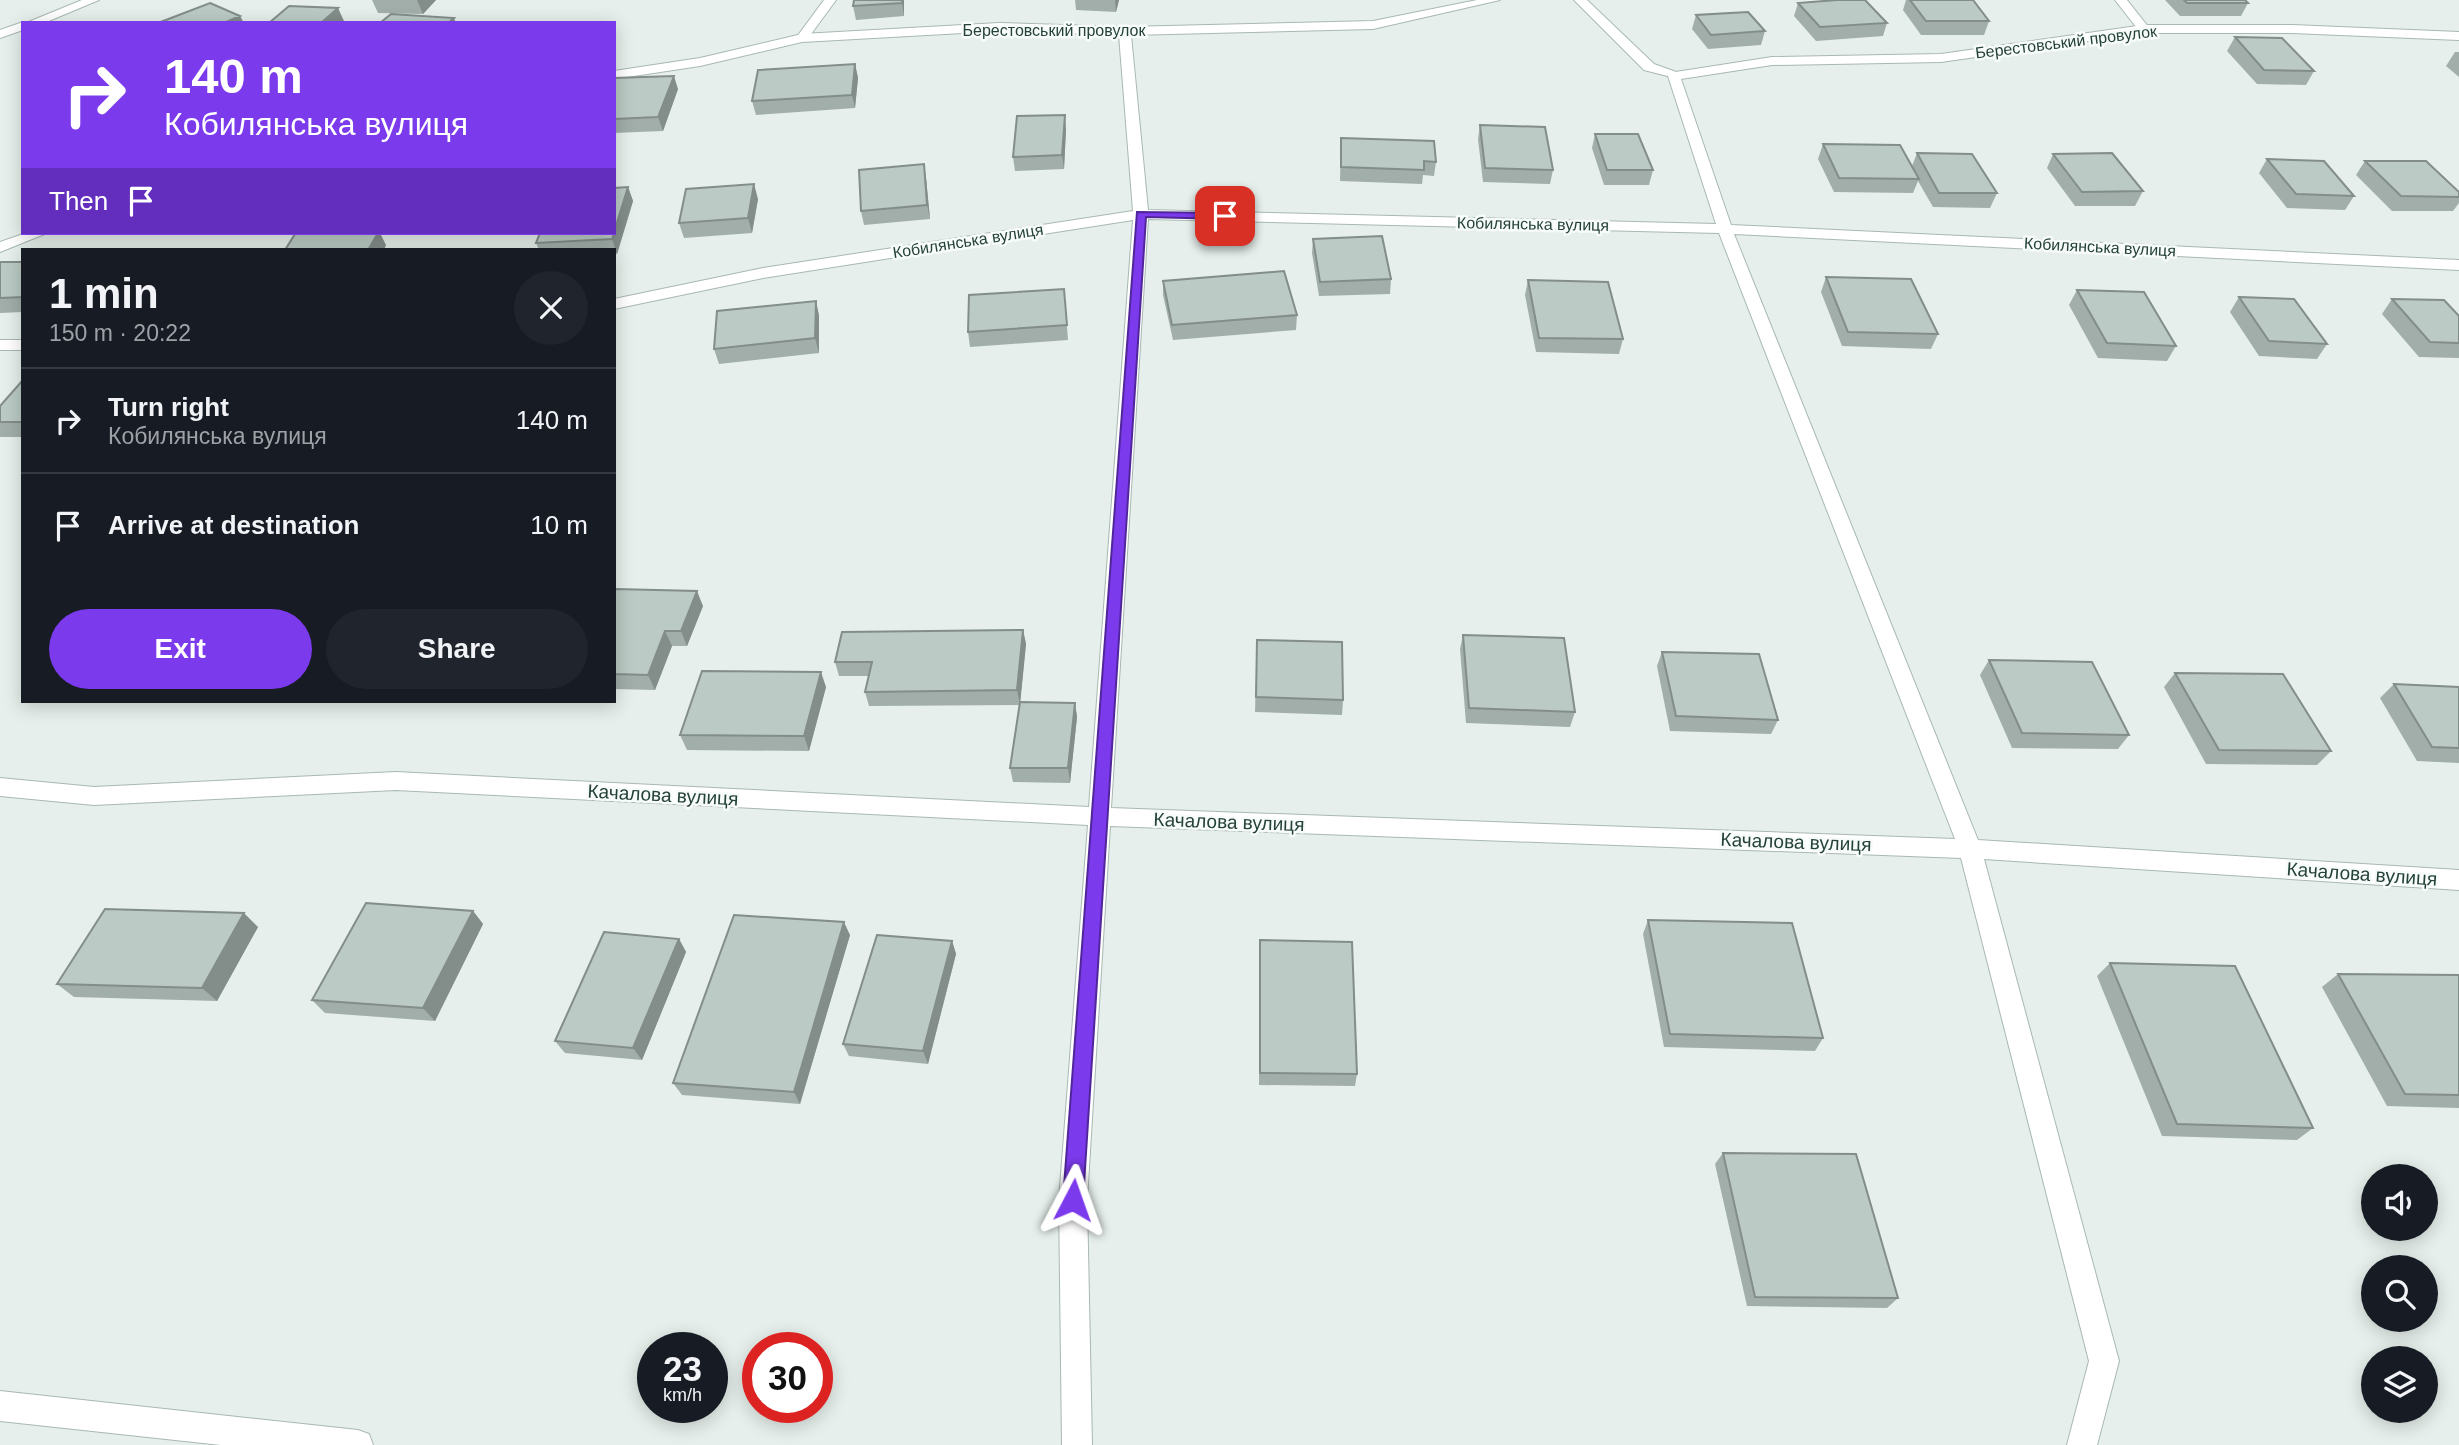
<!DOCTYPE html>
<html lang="en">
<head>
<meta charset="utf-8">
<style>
	:root { --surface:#171b24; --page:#20242c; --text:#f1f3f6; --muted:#9ea1a6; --line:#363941; --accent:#7c3aed }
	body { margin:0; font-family:Helvetica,sans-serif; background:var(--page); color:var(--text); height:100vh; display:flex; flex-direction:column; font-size:26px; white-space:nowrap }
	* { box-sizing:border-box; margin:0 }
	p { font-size:23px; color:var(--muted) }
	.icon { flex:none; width:38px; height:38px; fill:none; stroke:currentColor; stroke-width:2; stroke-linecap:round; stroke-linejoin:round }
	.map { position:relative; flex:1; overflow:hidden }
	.panel { position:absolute; left:21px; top:248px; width:595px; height:455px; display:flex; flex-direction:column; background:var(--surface); border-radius:0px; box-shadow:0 4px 18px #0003 }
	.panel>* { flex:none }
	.guide { position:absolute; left:21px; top:21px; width:595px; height:214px; border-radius:0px; box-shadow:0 4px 18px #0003; background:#7c3aed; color:#fff; overflow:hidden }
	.fabs { position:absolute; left:2361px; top:1164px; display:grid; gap:14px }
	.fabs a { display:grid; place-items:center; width:77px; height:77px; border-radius:50%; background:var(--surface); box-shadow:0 4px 18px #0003; font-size:35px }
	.speed { position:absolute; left:637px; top:1332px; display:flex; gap:14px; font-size:35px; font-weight:700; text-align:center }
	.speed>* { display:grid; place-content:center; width:91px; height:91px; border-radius:50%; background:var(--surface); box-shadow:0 4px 18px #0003; line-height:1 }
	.speed small { font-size:18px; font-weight:400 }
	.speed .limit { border:10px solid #d22; background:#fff; color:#111 }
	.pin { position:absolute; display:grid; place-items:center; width:60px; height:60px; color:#fff; margin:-30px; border-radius:14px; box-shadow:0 4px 10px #0006 }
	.me { position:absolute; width:77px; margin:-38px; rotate:4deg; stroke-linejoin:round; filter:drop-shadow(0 0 5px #0008) }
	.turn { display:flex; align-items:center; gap:24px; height:147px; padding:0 28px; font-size:32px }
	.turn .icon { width:91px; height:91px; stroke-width:2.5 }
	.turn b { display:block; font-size:49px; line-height:60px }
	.then { display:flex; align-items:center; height:66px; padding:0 28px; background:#0003; gap:14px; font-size:26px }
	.round { display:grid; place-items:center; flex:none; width:74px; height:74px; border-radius:37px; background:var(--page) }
	.head { display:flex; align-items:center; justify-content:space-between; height:119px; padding:0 28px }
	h1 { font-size:42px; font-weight:800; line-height:52px }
	.action { display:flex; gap:14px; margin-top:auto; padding:14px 28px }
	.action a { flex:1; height:80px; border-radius:42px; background:var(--accent); color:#fff; font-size:28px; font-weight:800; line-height:80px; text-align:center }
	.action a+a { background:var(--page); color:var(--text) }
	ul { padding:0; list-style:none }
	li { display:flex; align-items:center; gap:21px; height:105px; padding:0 28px; border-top:2px solid var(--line) }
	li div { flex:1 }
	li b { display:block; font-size:26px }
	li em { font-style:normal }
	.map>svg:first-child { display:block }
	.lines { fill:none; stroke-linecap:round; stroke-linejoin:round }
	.lane-casing { stroke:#a8b8b2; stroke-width:2 }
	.street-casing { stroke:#a8b8b2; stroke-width:2 }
	.lane { fill:#fff; fill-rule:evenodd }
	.street { fill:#fff; fill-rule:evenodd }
	.wall { fill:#a1aea9 }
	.shaded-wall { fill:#838d89 }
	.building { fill:#bbcac4; stroke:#838d89; stroke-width:2 }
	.route { fill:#7c3aed; stroke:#51269a; stroke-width:2 }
	.labels { text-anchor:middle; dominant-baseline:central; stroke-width:5; stroke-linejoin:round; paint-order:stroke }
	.far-street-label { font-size:16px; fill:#24423a; stroke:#f7fbf9 }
	.street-label { font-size:19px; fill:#24423a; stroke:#f7fbf9 }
</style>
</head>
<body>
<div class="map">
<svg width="2459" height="1445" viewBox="0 0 2459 1445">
	<rect width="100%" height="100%" fill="#e6efeb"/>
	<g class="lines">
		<!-- lane casing -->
		<g class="lane-casing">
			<path id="lane" d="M82,0H99L44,23H26Z
				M824,0H836L806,41H798L796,38Z
				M1574,0H1587L1654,64L1679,73V79L1644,70Z
				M2115,0H2127L2150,29L2148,32H2140Z
				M23,22V30L0,38V30Z
				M26,233H47L0,252V242Z
				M0,1391L358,1430L369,1434L373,1445H221L0,1421Z"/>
		</g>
		<!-- street casing -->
		<g class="street-casing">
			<path id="street" d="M1477,0H1500L1373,29L1131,35L1148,210L1716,224L1668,76L1669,73L1772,57L1941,54L2144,25H2292L2459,32V40L2292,33H2144L1941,62L1772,65L1681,79L1731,225L2459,260V270L1734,234L1978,840L2459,870V890L1984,859L2119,1361L2097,1445H2067L2089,1361L1961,858L1110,826L1087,1200L1092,1445H1062L1059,1200L1088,825L396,790L94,805L0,796V778L94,787L396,772L1089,807L1133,220L763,278L614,309V299L763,268L1133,211L1119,35L999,31L802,42L700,66L614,79V71L700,58L802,34L999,23L1125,27L1373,21ZM1148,219L1719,233L1955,839L1111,808Z
				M0,340H23V350H0Z"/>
		</g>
		<!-- lane -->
		<use href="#lane" class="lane"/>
		<!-- street -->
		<use href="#street" class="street"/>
	</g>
	<!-- wall -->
	<path class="wall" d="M372,0H436L423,14L378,13Z
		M854,0H904V16L856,20L853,6Z
		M1075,0H1119L1116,12L1076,10Z
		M1906,0H1973L1989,21L1984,35H1921L1903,10Z
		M2165,0H2245L2248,3L2241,16H2180Z
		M1798,3L1887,23L1883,36L1816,41L1794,16Z
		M1696,15L1765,31L1761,45L1708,49L1692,29Z
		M2235,37L2314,71L2306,85L2257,84L2227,51Z
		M2455,52H2459V77L2446,66Z
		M855,64L858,78L855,108L756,115L752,101Z
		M614,78L678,89L663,131L614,133Z
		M1480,125L1553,170L1550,184L1483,182L1478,139Z
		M1066,129L1064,169L1015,171L1013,157Z
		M1595,134L1653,170L1649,185H1604L1592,148Z
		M1341,138L1436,162L1434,176L1423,175L1422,184L1340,181Z
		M1823,144L1912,166L1917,153L1997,193L1990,208L1933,207L1918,181L1913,193L1834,192L1818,159Z
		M2053,154L2143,191L2135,206H2075L2047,168Z
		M2267,159L2354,196L2345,210L2287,208L2259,173Z
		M2365,161L2459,192V203L2453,211H2392L2356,175Z
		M924,164L926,178L930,219L864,225L861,211Z
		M628,187L633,201L617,254H614V250H539L536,243Z
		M758,199L752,233L684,238L679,223Z
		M1313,239L1391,279L1390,294L1319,296L1312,253Z
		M0,262H23V312L0,313Z
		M1826,277L1938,334L1931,349L1842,346L1821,292Z
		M1528,280L1623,339L1619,354L1536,352L1525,295Z
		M1163,281L1297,315L1296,330L1173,340L1163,295Z
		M1064,289L1068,340L970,347L968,332Z
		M2077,290L2176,346L2167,361L2098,358L2069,305Z
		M2239,297L2327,344L2317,359L2259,356L2230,312Z
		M2392,299L2459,316V358L2419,357L2382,314Z
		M816,301L819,316V353L719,364L714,349Z
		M23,380V437H0V406Z
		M614,591L703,606L687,646H672L655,690L614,689Z
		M1023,630L1026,644L1020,702L1075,703L1077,717L1070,783L1013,782L1010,768L1020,705L869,706L865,692L869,676H839L835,662Z
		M1463,635L1575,712L1570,727L1466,723L1460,649Z
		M1257,640L1343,700L1342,715L1255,712Z
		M1662,652L1778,720L1771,734L1670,731L1657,666Z
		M1989,660L2129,735L2118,749L2012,748L1980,675Z
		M2175,673L2331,751L2317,765L2206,764L2164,687Z
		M2394,684L2459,687V763L2417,761L2380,698Z
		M826,687L809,751L687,750L680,735Z
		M473,911L483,924L435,1021L325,1013L312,1000Z
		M1648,920L1823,1038L1815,1051L1664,1047L1643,934Z
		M258,927L217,1001L74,997L57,984Z
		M850,935L800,1104L682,1095L673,1083Z
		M679,939L686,952L642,1060L565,1053L555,1041Z
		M1260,940L1357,1074L1355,1086L1259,1085Z
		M952,941L956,954L928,1064L849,1056L843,1044Z
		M2110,963L2313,1128L2297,1140L2162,1136L2097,976Z
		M2338,974L2459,975V1108L2387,1106L2322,987Z
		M1723,1153L1898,1298L1887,1308L1747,1306L1715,1164Z"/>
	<!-- shaded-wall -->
	<path class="shaded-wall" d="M417,0H436L423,14Z
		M902,0H904V16L902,3Z
		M1115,0H1119L1116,12Z
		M338,8L344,21L343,23H321Z
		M240,16L244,23H224Z
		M454,18L456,23H448Z
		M855,64L858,78L855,108L852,95Z
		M674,76L678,89L663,131L658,117Z
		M1065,115L1066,129L1064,169L1062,155Z
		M924,164L926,178L930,219L927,205Z
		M754,184L758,199L752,233L748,218Z
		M628,187L633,201L617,254L612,239Z
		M378,233H380L386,245L384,250H368Z
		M816,301L819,316V353L815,338Z
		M697,591L703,606L687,646L681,631Z
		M1023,630L1026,644L1020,705L1017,690Z
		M665,631L672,646L655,690L648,675Z
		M821,672L826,687L809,751L804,736Z
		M1075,703L1077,717L1070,783L1068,768Z
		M473,911L483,924L435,1021L423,1008Z
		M244,913L258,927L217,1001L202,988Z
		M844,922L850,935L800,1104L794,1092Z
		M679,939L686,952L642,1060L633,1048Z
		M952,941L956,954L928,1064L923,1051Z"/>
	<!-- building -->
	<path class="building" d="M854,0H902V3L853,6Z
		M1837,0H1865L1887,23L1820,27L1798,3Z
		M1910,0H1973L1989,21H1926Z
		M2184,0H2245L2248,3H2187Z
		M210,3L240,16L224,23H158Z
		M289,6L338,8L321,23H269Z
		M1748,12L1765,31L1711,35L1696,15Z
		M391,14L454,18L448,23H380Z
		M2235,37L2282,38L2314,71L2264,70Z
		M855,64L852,95L752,101L758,70Z
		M674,76L658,117L614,119V78Z
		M1065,115L1062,155L1013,157L1017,116Z
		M1480,125L1545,127L1553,170L1485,168Z
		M1595,134H1638L1653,170H1607Z
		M1341,138L1434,141L1436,162L1424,161V170L1341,167Z
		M1823,144L1900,145L1919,179L1839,178Z
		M1917,153L1972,154L1997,193H1939Z
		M2112,153L2143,191L2082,192L2053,154Z
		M2267,159L2324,161L2354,196L2296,194Z
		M2365,161H2426L2459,192V197L2401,196Z
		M924,164L927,205L861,211L859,170Z
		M754,184L748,218L679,223L686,189Z
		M628,187L614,232V188Z
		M331,233H378L368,250H285L295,234Z
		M540,233H614L612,239L536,243Z
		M1382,236L1391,279L1320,282L1313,239Z
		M0,262H23V297L0,298Z
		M1284,271L1297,315L1172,325L1163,281Z
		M1826,277L1911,279L1938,334L1848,332Z
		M1528,280L1608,282L1623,339L1539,338Z
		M1064,289L1067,325L968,332L969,295Z
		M2077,290L2144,292L2176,346L2107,343Z
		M2239,297L2294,299L2327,344L2269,341Z
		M2392,299L2444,300L2459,316V343L2430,342Z
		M816,301L815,338L714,349L717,311Z
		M23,380V422H0V406Z
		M615,589L697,591L681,631H665L648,675L614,674V591Z
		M1023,630L1017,690L865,692L872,662H835L842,632Z
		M1463,635L1564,638L1575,712L1469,708Z
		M1257,640L1342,642L1343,700L1256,697Z
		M1662,652L1759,654L1778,720L1676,716Z
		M1989,660L2092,662L2129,735L2022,733Z
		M702,671L821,672L804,736L680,735Z
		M2175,673L2283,674L2331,751L2219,750Z
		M2394,684L2459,687V748L2432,747Z
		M1020,702L1075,703L1068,768H1010Z
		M366,903L473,911L423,1008L312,1000Z
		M105,909L244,913L202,988L57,984Z
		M734,915L844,922L794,1092L673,1083Z
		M1648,920L1792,923L1823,1038L1670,1034Z
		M604,932L679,939L633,1048L555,1041Z
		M877,935L952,941L923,1051L843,1044Z
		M1260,940L1352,942L1357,1074L1260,1073Z
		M2110,963L2235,966L2313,1128L2177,1124Z
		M2338,974L2459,975V1095L2405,1094Z
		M1723,1153L1856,1154L1898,1298L1755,1297Z"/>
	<!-- route -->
	<path class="route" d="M1137,212L1225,213L1230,216L1225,219L1146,217L1083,1200L1080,1207L1073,1210L1066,1207L1063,1200Z"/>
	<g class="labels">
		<!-- far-street labels -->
		<g class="far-street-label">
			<text x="1054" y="30">Берестовський провулок</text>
			<text transform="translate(2066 42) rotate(-7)">Берестовський провулок</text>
			<text transform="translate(1533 224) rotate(1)">Кобилянська вулиця</text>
			<text transform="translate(968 241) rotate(-9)">Кобилянська вулиця</text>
			<text transform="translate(2100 247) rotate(3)">Кобилянська вулиця</text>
		</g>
		<!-- street labels -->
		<g class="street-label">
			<text transform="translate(663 795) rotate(3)">Качалова вулиця</text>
			<text transform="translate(1229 822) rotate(2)">Качалова вулиця</text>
			<text transform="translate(1796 842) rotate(2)">Качалова вулиця</text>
			<text transform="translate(2362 874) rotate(4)">Качалова вулиця</text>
		</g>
	</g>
</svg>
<div class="fabs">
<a><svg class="icon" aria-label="sound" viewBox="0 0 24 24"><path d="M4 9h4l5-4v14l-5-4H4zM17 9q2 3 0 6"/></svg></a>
<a><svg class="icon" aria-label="search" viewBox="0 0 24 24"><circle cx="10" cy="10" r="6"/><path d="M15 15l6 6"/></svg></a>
<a><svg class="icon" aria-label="layers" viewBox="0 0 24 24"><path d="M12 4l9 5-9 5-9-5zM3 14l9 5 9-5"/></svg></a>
</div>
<div class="speed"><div>23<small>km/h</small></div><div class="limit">30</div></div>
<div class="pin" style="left:1225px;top:216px;background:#d93025"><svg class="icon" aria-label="arrive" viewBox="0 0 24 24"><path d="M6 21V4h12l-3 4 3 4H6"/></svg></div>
<svg class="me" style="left:1073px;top:1200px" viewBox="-20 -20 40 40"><path d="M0-17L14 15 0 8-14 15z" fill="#7c3aed" stroke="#fff" stroke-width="4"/></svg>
<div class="guide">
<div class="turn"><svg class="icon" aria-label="right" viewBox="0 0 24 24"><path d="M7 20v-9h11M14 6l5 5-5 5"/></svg><div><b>140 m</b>Кобилянська вулиця</div></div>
<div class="then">Then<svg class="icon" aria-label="arrive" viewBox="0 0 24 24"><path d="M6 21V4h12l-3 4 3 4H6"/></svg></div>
</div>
<section class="panel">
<div class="head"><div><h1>1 min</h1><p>150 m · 20:22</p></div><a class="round"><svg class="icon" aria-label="close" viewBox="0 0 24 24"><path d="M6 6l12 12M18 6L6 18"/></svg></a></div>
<ul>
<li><svg class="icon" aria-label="right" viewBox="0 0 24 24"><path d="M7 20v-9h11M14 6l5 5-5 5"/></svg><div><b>Turn right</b><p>Кобилянська вулиця</p></div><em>140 m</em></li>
<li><svg class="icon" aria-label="arrive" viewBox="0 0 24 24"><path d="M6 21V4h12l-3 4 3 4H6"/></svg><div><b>Arrive at destination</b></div><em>10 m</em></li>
</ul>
<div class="action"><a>Exit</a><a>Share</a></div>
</section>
</div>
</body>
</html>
